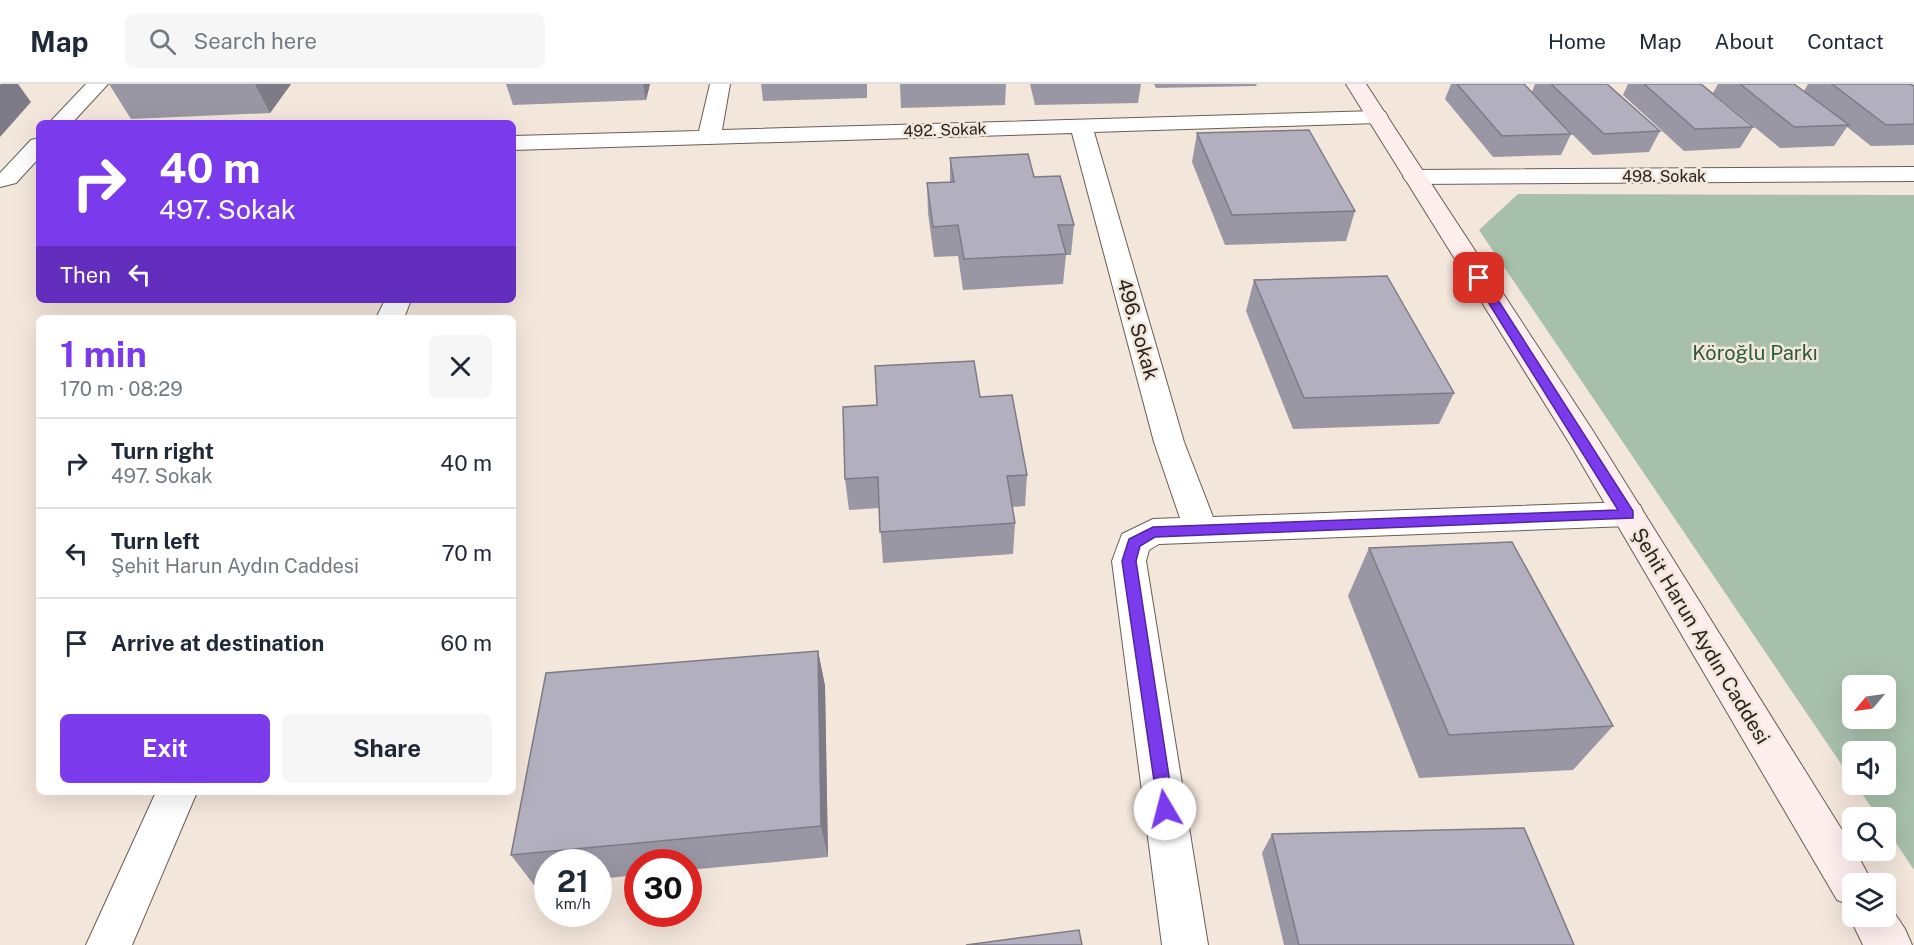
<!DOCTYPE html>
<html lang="en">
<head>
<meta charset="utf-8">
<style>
	:root { --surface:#fff; --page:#f6f6f7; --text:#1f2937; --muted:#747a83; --line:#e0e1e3; --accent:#7c3aed }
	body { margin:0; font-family:"Public Sans",sans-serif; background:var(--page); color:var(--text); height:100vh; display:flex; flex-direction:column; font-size:22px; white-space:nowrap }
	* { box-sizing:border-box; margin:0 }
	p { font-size:20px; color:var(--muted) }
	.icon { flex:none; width:33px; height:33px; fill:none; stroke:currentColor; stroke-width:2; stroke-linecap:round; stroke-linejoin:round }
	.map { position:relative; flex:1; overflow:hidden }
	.sheet { position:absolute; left:36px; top:231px; width:480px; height:480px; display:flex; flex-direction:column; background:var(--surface); border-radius:9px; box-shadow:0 6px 24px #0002 }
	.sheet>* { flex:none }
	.banner { position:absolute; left:36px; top:36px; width:480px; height:183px; border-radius:9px; box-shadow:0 6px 24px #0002; background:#7c3aed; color:#fff; overflow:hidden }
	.needle { width:39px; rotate:241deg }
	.buttons { position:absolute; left:1842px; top:591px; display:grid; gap:12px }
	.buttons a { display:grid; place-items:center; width:54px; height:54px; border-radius:9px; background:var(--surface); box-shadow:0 6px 24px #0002; font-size:30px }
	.speed { position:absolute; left:534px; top:765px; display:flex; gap:12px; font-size:30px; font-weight:700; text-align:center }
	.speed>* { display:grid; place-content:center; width:78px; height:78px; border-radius:50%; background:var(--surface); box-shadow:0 6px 24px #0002; line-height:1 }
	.speed small { font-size:15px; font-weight:400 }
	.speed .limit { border:9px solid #d22; background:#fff; color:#111 }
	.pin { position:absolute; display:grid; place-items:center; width:51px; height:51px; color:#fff; margin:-26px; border-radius:12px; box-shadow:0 3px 9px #0006 }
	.me { position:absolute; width:66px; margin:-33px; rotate:352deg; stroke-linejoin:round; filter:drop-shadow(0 0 4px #0008) }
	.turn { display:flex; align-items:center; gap:21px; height:126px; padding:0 24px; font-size:27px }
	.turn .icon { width:78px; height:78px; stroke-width:2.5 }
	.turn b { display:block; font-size:42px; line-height:51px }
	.then { display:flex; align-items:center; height:57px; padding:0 24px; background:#0003; gap:12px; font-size:22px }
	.round { display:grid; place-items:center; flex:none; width:63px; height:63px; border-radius:9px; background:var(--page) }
	.summary { display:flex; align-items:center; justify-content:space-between; height:102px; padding:0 24px }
	h1 { font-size:36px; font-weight:700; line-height:45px; color:var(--accent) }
	.cta { display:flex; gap:12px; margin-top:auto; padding:12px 24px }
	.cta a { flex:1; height:69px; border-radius:9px; background:var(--accent); color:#fff; font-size:24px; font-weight:700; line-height:69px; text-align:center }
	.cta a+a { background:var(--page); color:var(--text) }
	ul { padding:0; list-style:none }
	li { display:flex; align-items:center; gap:18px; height:90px; padding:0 24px; border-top:2px solid var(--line) }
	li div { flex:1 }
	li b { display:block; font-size:22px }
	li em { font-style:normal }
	header { display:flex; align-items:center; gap:36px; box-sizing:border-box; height:84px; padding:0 30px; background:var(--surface); border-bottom:2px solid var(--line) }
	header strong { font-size:28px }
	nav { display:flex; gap:33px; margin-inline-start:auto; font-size:21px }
	.search { width:420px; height:54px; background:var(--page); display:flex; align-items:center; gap:15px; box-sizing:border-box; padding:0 21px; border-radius:9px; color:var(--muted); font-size:22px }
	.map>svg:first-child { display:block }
	.green { fill:#a7c0ac; fill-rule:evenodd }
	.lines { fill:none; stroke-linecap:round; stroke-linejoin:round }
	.street-casing { stroke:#695e54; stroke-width:2 }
	.secondary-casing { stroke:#695e54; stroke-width:2 }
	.street { fill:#fff; fill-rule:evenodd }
	.secondary { fill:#feeeed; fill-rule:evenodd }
	.wall { fill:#9997a4 }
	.shaded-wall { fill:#7d7b86 }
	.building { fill:#b2b0bf; stroke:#7d7b86; stroke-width:1.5 }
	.route { fill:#7c3aed; stroke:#51269a; stroke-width:1.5 }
	.labels { text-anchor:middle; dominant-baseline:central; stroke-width:5; stroke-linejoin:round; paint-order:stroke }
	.far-street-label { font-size:16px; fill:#292420; stroke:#f3e6db }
	.street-label { font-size:20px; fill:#292420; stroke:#f3e6db }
	.park-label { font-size:20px; fill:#295c37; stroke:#f3e6db }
</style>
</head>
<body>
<header>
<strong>Map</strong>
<div class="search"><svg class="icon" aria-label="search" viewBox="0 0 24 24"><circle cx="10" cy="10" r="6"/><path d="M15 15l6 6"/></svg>Search here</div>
<nav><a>Home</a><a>Map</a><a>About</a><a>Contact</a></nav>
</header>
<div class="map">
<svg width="1914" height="861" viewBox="0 0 1914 861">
	<rect width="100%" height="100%" fill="#f3e6db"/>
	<!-- green -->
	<path class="green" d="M1518,110L1914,111V786L1886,744V734L1878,733L1856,701L1886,700V668H1852V696L1479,146ZM1852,602H1886V634H1852Z"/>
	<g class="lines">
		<!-- street casing -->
		<g class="street-casing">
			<path id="street" d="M86,0H108L72,39H49Z
				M710,0H730L722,46L1377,27L1385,28L1388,33L1385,38L1377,39L1094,48L1184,358L1213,433L1628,418L1640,421L1644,430L1640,439L1628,442L1159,460L1149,466L1146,477L1208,861H1162L1112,477L1122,450L1153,435L1180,434L1154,358L1072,49L513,66V52L699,47Z
				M39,54V74L16,99L0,103V89L31,56Z
				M1914,83V97L1415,100L1407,98L1403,93L1407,88L1415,86Z
				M385,216H411L404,234H376Z
				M156,708H197L132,861H86Z"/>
		</g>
		<!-- secondary casing -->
		<g class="secondary-casing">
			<path id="secondary" d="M1346,0H1366L1593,347L1852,762V766H1855L1873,800H1852V822L1837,816L1570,360Z
				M1886,816L1905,845L1912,861H1863L1849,832L1852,823V832H1886Z"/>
		</g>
		<!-- street -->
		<use href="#street" class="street"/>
		<!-- secondary -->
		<use href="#secondary" class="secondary"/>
	</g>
	<!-- wall -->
	<path class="wall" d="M109,0H291L270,29L131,35Z
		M506,0H650L646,16L513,21Z
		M761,0H867V14L763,17Z
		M900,0H1006L1005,21L901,24Z
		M1030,0H1141L1138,19L1035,21Z
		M1154,0H1257L1256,2L1156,4Z
		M1451,0H1524L1532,8L1535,0H1607L1660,47L1649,68L1593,71L1562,40L1571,50L1561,71L1493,73L1445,15Z
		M1628,0H1701L1753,43L1740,64L1684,67L1623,11Z
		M1718,0H1794L1804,7L1808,0H1910L1914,2V61L1871,62L1847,43L1834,62L1780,64L1713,9Z
		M1197,49L1355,127L1346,157L1225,161L1192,78Z
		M950,74L1034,93L1074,141L1071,171H1066L1063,200L963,206L958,172L934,173L928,129L927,99L950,98Z
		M1254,196L1454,309L1439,340L1293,345L1246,227Z
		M980,313L1027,391L1025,422L1012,423L1015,439L1013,470L883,479L879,424L849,426L845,395Z
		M1369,464L1613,642L1573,686L1419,694L1348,512Z
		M818,567L825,602L828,773L688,786V778H638V791L598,795V778H548V800L534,801L511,771Z
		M1272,750L1574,861H1284L1262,769Z"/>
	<!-- shaded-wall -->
	<path class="shaded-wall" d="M1,0H18L31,18L0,53V1Z
		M255,0H291L270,29Z
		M643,0H650L646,16Z
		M818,567L825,602L828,773L821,742Z"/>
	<!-- building -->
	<path class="building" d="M1457,0H1524L1571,50L1502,52Z
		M1551,0H1607L1660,47L1604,50Z
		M1644,0H1701L1753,43L1695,45Z
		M1740,0H1794L1849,41L1794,43Z
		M1832,0H1910L1914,2V40L1886,41Z
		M1309,46L1355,127L1232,131L1197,49Z
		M1028,70L1034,93L1060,92L1074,141H1058L1066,170L964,175L958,141L933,143L927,99L954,98L950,74Z
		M1387,192L1454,309L1304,314L1254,196Z
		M974,277L980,313L1012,311L1027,391L1007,392L1015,439L880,448L878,393L845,395L843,323L877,321L875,282Z
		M1512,458L1613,642L1449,651L1369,464Z
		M818,567L821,742L511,771L546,589Z
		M1524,744L1574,861H1299L1272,750Z
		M1079,846L1082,861H966Z"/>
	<!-- route -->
	<path class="route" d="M1479,191L1484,194L1633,427V434L1155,453L1140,462L1136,477L1174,725L1171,731L1165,733L1159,731L1122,477L1129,455L1153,443L1618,426L1473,194Z"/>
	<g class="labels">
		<!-- far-street labels -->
		<g class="far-street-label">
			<text transform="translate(945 46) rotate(-2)">492. Sokak</text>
			<text x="1664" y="92">498. Sokak</text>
		</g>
		<!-- street labels -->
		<g class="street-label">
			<text transform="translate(1138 245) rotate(74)">496. Sokak</text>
			<text transform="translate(1701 552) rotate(59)">Şehit Harun Aydın Caddesi</text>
		</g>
		<!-- park labels -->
		<g class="park-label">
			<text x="1755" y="269">Köroğlu Parkı</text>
		</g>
	</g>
</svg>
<div class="buttons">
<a><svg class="needle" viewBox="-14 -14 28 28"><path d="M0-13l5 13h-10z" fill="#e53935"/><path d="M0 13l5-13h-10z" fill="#747a83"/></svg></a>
<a><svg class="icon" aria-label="sound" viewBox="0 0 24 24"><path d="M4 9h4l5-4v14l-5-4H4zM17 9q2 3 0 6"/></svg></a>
<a><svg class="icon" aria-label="search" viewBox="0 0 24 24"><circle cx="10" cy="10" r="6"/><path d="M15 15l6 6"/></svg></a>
<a><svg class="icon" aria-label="layers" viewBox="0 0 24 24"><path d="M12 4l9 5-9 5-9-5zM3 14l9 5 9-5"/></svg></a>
</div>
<div class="speed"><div>21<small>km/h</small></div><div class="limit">30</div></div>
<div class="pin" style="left:1479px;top:194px;background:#d93025"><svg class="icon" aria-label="arrive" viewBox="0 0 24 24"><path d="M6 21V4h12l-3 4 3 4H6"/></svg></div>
<svg class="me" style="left:1165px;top:725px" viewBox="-20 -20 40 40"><circle r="19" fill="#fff"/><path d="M0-13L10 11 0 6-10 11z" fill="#7c3aed"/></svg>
<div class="banner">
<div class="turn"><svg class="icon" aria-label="right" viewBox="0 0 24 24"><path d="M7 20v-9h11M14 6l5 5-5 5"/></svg><div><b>40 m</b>497. Sokak</div></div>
<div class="then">Then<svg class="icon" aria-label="left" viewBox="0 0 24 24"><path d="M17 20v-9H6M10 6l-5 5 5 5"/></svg></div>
</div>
<section class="sheet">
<div class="summary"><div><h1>1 min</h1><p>170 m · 08:29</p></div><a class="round"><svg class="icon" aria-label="close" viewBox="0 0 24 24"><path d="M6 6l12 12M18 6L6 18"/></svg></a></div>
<ul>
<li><svg class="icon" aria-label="right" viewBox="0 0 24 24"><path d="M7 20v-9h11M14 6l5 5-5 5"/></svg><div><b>Turn right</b><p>497. Sokak</p></div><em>40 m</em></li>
<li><svg class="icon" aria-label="left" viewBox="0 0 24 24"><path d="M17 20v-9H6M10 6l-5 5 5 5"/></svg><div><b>Turn left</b><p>Şehit Harun Aydın Caddesi</p></div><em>70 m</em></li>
<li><svg class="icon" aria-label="arrive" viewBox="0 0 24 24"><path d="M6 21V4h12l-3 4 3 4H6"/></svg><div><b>Arrive at destination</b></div><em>60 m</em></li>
</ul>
<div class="cta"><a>Exit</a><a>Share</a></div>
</section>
</div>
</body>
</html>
